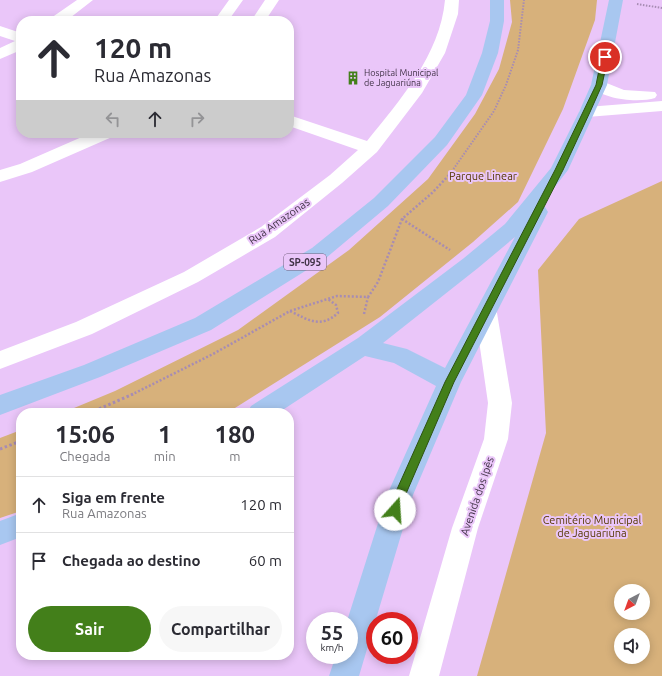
<!DOCTYPE html>
<html lang="pt">
<head>
<meta charset="utf-8">
<style>
	:root { --surface:#fff; --page:#f7f7f7; --text:#2b2b33; --muted:#7c7c81; --line:#e1e1e2; --accent:#437f1a }
	body { margin:0; font-family:Ubuntu,sans-serif; background:var(--page); color:var(--text); height:100vh; display:flex; flex-direction:column; font-size:15px; white-space:nowrap }
	* { box-sizing:border-box; margin:0 }
	p { font-size:13px; color:var(--muted) }
	.icon { flex:none; width:22px; height:22px; fill:none; stroke:currentColor; stroke-width:2; stroke-linecap:round; stroke-linejoin:round }
	.map { position:relative; flex:1; overflow:hidden }
	.sheet { position:absolute; left:16px; top:408px; width:278px; height:252px; display:flex; flex-direction:column; background:var(--surface); border-radius:16px; box-shadow:0 2px 10px #0003 }
	.sheet>* { flex:none }
	.hud { position:absolute; left:16px; top:16px; width:278px; height:122px; border-radius:16px; box-shadow:0 2px 10px #0003; background:#fff; color:var(--text); overflow:hidden }
	.needle { width:26px; rotate:221deg }
	.controls { position:absolute; left:614px; top:584px; display:grid; gap:8px }
	.controls a { display:grid; place-items:center; width:36px; height:36px; border-radius:50%; background:var(--surface); box-shadow:0 2px 10px #0003; font-size:20px }
	.speed { position:absolute; left:306px; top:612px; display:flex; gap:8px; font-size:20px; font-weight:700; text-align:center }
	.speed>* { display:grid; place-content:center; width:52px; height:52px; border-radius:50%; background:var(--surface); box-shadow:0 2px 10px #0003; line-height:1 }
	.speed small { font-size:10px; font-weight:400 }
	.speed .limit { border:6px solid #d22; background:#fff; color:#111 }
	.pin { position:absolute; display:grid; place-items:center; width:34px; height:34px; color:#fff; margin:-17px; border:2px solid #fff; border-radius:50%; box-shadow:0 1px 4px #0007 }
	.me { position:absolute; width:44px; margin:-22px; rotate:19deg; stroke-linejoin:round; filter:drop-shadow(0 0 3px #0008) }
	.turn { display:flex; align-items:center; gap:14px; height:84px; padding:0 12px; font-size:18px }
	.turn .icon { width:52px; height:52px; stroke-width:2.5 }
	.turn b { display:block; font-size:28px; line-height:34px }
	.lanes { display:flex; align-items:center; height:38px; padding:0 12px; background:#0003; justify-content:center; gap:20px; direction:ltr }
	.lanes .off { opacity:.35 }
	.eta { display:flex; justify-content:space-evenly; align-items:center; height:68px; text-align:center }
	.eta b { font-size:24px; font-weight:700; line-height:28px }
	.primary-button { display:flex; gap:8px; margin-top:auto; padding:8px 12px }
	.primary-button a { flex:1; height:46px; border-radius:24px; background:var(--accent); color:#fff; font-size:16px; font-weight:700; line-height:46px; text-align:center }
	.primary-button a+a { background:var(--page); color:var(--text) }
	ul { padding:0; list-style:none }
	li { display:flex; align-items:center; gap:12px; height:56px; padding:0 12px; border-top:1px solid var(--line) }
	li div { flex:1 }
	li b { display:block; font-size:15px }
	li em { font-style:normal }
	.map>svg:first-child { display:block }
	.green { fill:#d7b17b; fill-rule:evenodd }
	.lines { fill:none; stroke-linecap:round; stroke-linejoin:round }
	.path-far2 { stroke:#a78cb3; stroke-width:2; stroke-dasharray:1.5 1.5; stroke-linecap:butt }
	.path-far1 { stroke:#a78cb3; stroke-width:2.5; stroke-dasharray:2 2; stroke-linecap:butt }
	.path { stroke:#a78cb3; stroke-width:3; stroke-dasharray:2.5 2.5; stroke-linecap:butt }
	.minor { fill:#fff; fill-rule:evenodd }
	.major { fill:#a8c7f0; fill-rule:evenodd }
	.route { fill:#437f1a; stroke:#2c5311 }
	.labels { text-anchor:middle; dominant-baseline:central; stroke-width:4; stroke-linejoin:round; paint-order:stroke }
	.far-poi-label { font-size:9px; fill:#403246; stroke:#eac6f9; text-anchor:start }
	.shield { fill:#eac6f9; stroke:#735e7c; stroke-width:1 }
	.shield-label { font-size:10px; font-weight:bold; fill:#403246 }
	.park-label { font-size:11px; fill:#563904; stroke:#eac6f9 }
	.street-label { font-size:11px; fill:#403246; stroke:#eac6f9 }
</style>
</head>
<body>
<div class="map">
<svg width="662" height="676" viewBox="0 0 662 676">
	<rect width="100%" height="100%" fill="#eac6f9"/>
	<!-- green -->
	<path class="green" d="M510,0H597L595,20L563,109L518,202L473,242L380,317L227,413H62L115,391L238,330L349,250L428,179L475,114L499,69L512,22Z
		M662,181V676H477L546,433L538,270L579,219ZM621,591H643V613H621ZM621,635H643V657H621Z
		M21,430V511L0,518V438Z"/>
	<g class="lines">
		<!-- path-far2 -->
		<path class="path-far2" d="M637,4L662,8
			M450,174L494,111L506,85L518,50L524,0"/>
		<!-- path-far1 -->
		<path class="path-far1" d="M402,219L450,250
			M290,311C309,320 320,329 338,313L336,305L328,299
			M364,314L368,297
			M131,395L213,354L290,311L337,296L368,297L378,282L402,219L432,193L451,173"/>
		<!-- path -->
		<path class="path" d="M90,413L133,394
			M0,449L21,441"/>
		<!-- minor -->
		<path class="minor" d="M77,0H93L66,21H49L51,18Z
			M229,0H243L228,21H214Z
			M265,0H279L265,21H251Z
			M445,0H459L458,14L445,53L422,93L377,152L342,183L275,237L198,282L92,334L0,369V351L76,322L184,272L261,227L330,175L358,150L289,126V115L367,141C400,100 440,55 445,0Z
			M0,26L21,33V50L0,59V48L15,41L0,36Z
			M599,80L624,90L655,92L657,95L655,98C639,103 601,100 591,85L593,82Z
			M662,101V111L587,117L581,116L579,112L581,108L587,107Z
			M91,133H115L112,137L32,172L0,182V170L20,164Z
			M486,305L494,307L497,313L512,403L508,439L478,528L439,676H409L452,528L484,439L488,403L475,313L478,307Z"/>
		<!-- major -->
		<path class="major" d="M490,0H504V21L498,53L482,95L447,145L388,206L326,258L211,330L100,377L0,415V395L84,365L195,318L312,248L374,198L435,137L466,95L482,53L490,21Z
			M609,0H623L607,85L568,170L540,206L545,207L548,212L461,382L413,495L359,676H329L336,655H349V621H347L387,495L436,386L394,363L365,356L278,413H247L251,406L358,338L464,258L505,224L551,168L579,112L591,85ZM515,237L445,368L407,349L383,343L478,268Z
			M21,513V537L0,545V521Z"/>
	</g>
	<!-- route -->
	<path class="route" d="M602,55L608,57L602,85L590,112L563,170L454,382L405,496L399,514L395,515L391,514L390,510L394,496L445,382L555,170L583,112L596,85Z"/>
	<!-- icons -->
	<defs>
		<g id="building-bare" transform="scale(1.08)"><path d="M-4-6H4V6H1V3H-1V6H-4ZM-2.5-4.3h1.7v1.8h-1.7ZM.8-4.3h1.7v1.8H.8ZM-2.5-1h1.7V.8h-1.7ZM.8-1h1.7V.8H.8Z" fill="#437f1a" stroke="#eac6f9" stroke-width="2.5" paint-order="stroke"/></g>
	</defs>
	<g fill-rule="evenodd">
		<use href="#building-bare" x="353" y="78"/>
	</g>
	<g class="labels">
		<!-- far-poi labels -->
		<g class="far-poi-label">
			<text x="364" y="73">Hospital Municipal<tspan x="364" dy="10">de Jaguariúna</tspan></text>
		</g>
		<!-- shield labels -->
		<rect class="shield" x="284" y="254" width="42" height="16" rx="3"/>
		<g class="shield-label">
			<text x="305" y="262">SP-095</text>
		</g>
		<!-- park labels -->
		<g class="park-label">
			<text x="483" y="176">Parque Linear</text>
			<text x="592" y="520">Cemitério Municipal<tspan x="592" dy="13">de Jaguariúna</tspan></text>
		</g>
		<!-- street labels -->
		<g class="street-label">
			<text transform="translate(279 221) rotate(-35)">Rua Amazonas</text>
			<text transform="translate(477 496) rotate(-71)">Avenida dos Ipês</text>
		</g>
	</g>
</svg>
<div class="controls">
<a><svg class="needle" viewBox="-14 -14 28 28"><path d="M0-13l5 13h-10z" fill="#e53935"/><path d="M0 13l5-13h-10z" fill="#7c7c81"/></svg></a>
<a><svg class="icon" aria-label="sound" viewBox="0 0 24 24"><path d="M4 9h4l5-4v14l-5-4H4zM17 9q2 3 0 6"/></svg></a>
</div>
<div class="speed"><div>55<small>km/h</small></div><div class="limit">60</div></div>
<div class="pin" style="left:605px;top:57px;background:#d93025"><svg class="icon" aria-label="arrive" viewBox="0 0 24 24"><path d="M6 21V4h12l-3 4 3 4H6"/></svg></div>
<svg class="me" style="left:395px;top:510px" viewBox="-20 -20 40 40"><circle r="19" fill="#fff"/><path d="M0-13L10 11 0 6-10 11z" fill="#437f1a"/></svg>
<div class="hud">
<div class="turn"><svg class="icon" aria-label="ahead" viewBox="0 0 24 24"><path d="M12 20V5M6 11l6-6 6 6"/></svg><div><b>120 m</b>Rua Amazonas</div></div>
<div class="lanes"><svg class="icon off" aria-label="left" viewBox="0 0 24 24"><path d="M17 20v-9H6M10 6l-5 5 5 5"/></svg><svg class="icon" aria-label="ahead" viewBox="0 0 24 24"><path d="M12 20V5M6 11l6-6 6 6"/></svg><svg class="icon off" aria-label="right" viewBox="0 0 24 24"><path d="M7 20v-9h11M14 6l5 5-5 5"/></svg></div>
</div>
<section class="sheet">
<div class="eta">
<div><b>15:06</b><p>Chegada</p></div>
<div><b>1</b><p>min</p></div>
<div><b>180</b><p>m</p></div>
</div>
<ul>
<li><svg class="icon" aria-label="ahead" viewBox="0 0 24 24"><path d="M12 20V5M6 11l6-6 6 6"/></svg><div><b>Siga em frente</b><p>Rua Amazonas</p></div><em>120 m</em></li>
<li><svg class="icon" aria-label="arrive" viewBox="0 0 24 24"><path d="M6 21V4h12l-3 4 3 4H6"/></svg><div><b>Chegada ao destino</b></div><em>60 m</em></li>
</ul>
<div class="primary-button"><a>Sair</a><a>Compartilhar</a></div>
</section>
</div>
</body>
</html>
